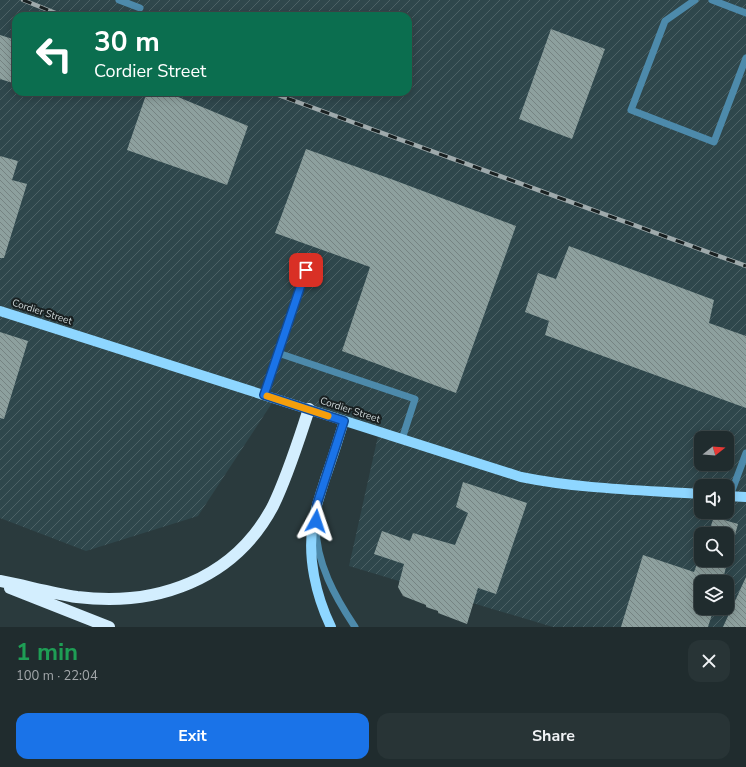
<!DOCTYPE html>
<html lang="en">
<head>
<meta charset="utf-8">
<style>
	:root { --surface:#202c2e; --page:#283436; --text:#f1f3f6; --muted:#a2a7aa; --line:#3d484a; --accent:#1a73e8 }
	body { margin:0; font-family:"Nunito Sans",sans-serif; background:var(--page); color:var(--text); height:100vh; display:flex; flex-direction:column; font-size:15px; white-space:nowrap }
	* { box-sizing:border-box; margin:0 }
	p { font-size:13px; color:var(--muted) }
	.icon { flex:none; width:22px; height:22px; fill:none; stroke:currentColor; stroke-width:2; stroke-linecap:round; stroke-linejoin:round }
	.map { position:relative; height:627px; overflow:hidden }
	.side { display:flex; flex-direction:column; background:var(--surface); flex:1 }
	.side>* { flex:none }
	.hud { position:absolute; left:12px; top:12px; width:400px; height:84px; border-radius:12px; box-shadow:0 2px 10px #0003,0 0 0 1px var(--line); background:#0b6e4f; color:#fff; overflow:hidden }
	.needle { width:26px; rotate:73deg }
	.tools { position:absolute; left:694px; top:431px; display:grid; gap:8px }
	.tools a { display:grid; place-items:center; width:40px; height:40px; border-radius:8px; background:var(--surface); box-shadow:0 2px 10px #0003,0 0 0 1px var(--line); font-size:20px }
	.pin { position:absolute; display:grid; place-items:center; width:34px; height:34px; color:#fff; margin:-17px; border-radius:8px; box-shadow:0 2px 6px #0006 }
	.me { position:absolute; width:44px; margin:-22px; rotate:5deg; stroke-linejoin:round; filter:drop-shadow(0 0 3px #0008) }
	.turn { display:flex; align-items:center; gap:14px; height:84px; padding:0 16px; font-size:18px }
	.turn .icon { width:52px; height:52px; stroke-width:2.5 }
	.turn b { display:block; font-size:28px; line-height:34px }
	.round { display:grid; place-items:center; flex:none; width:42px; height:42px; border-radius:12px; background:var(--page) }
	.headline { display:flex; align-items:center; justify-content:space-between; height:68px; padding:0 16px }
	h1 { font-size:24px; font-weight:700; line-height:30px; color:#1e9e55 }
	.button { display:flex; gap:8px; margin-top:auto; padding:8px 16px }
	.button a { flex:1; height:46px; border-radius:12px; background:var(--accent); color:#fff; font-size:16px; font-weight:700; line-height:46px; text-align:center }
	.button a+a { background:var(--page); color:var(--text) }
	.map>svg:first-child { display:block }
	.industrial { fill:url(#industrial-furrows); fill-rule:evenodd }
	.building { fill:url(#building-back-hatch) }
	.lines { fill:none; stroke-linecap:round; stroke-linejoin:round }
	.minor { stroke:#4d8aab; stroke-width:7 }
	.major { stroke:#8ed6ff; stroke-width:10 }
	.highway { stroke:#d3eefe; stroke-width:12 }
	.rail-casing { stroke:#9faaac; stroke-width:4.5 }
	.rail { stroke:#192021; stroke-width:3; stroke-dasharray:9; stroke-linecap:butt }
	.route-casing { stroke:#114b97; stroke-width:10 }
	.route { stroke:#1a73e8; stroke-width:7 }
	.slow { stroke:#f59e0b; stroke-width:7 }
	.labels { text-anchor:middle; dominant-baseline:central; stroke-width:4; stroke-linejoin:round; paint-order:stroke }
	.street-label { font-size:10px; fill:#cad3d5; stroke:#192021 }
</style>
</head>
<body>
<div class="map">
<svg width="746" height="627" viewBox="0 0 746 627">
	<defs>
		<pattern id="industrial-furrows" width="10" height="10" patternUnits="userSpaceOnUse"><rect width="10" height="10" fill="#2f474c"/><path d="M-1 1l2-2M0 10L10 0M9 11l2-2" fill="none" stroke="#4c6165"/></pattern>
		<pattern id="building-back-hatch" width="6" height="6" patternUnits="userSpaceOnUse"><rect width="6" height="6" fill="#8da09e"/><path d="M-1 5l2 2M0 0l6 6M5-1l2 2" fill="none" stroke="#758382"/></pattern>
	</defs>
	<rect width="100%" height="100%" fill="#2a3a3d"/>
	<!-- industrial -->
	<path class="industrial" d="M0,0H746V627H553L349,566L378,436L274,400L198,516L86,551L0,518ZM16,16H408V92H16ZM701,438H727V464H701ZM701,486H727V512H701ZM701,534H727V560H701ZM701,582H727V608H701Z"/>
	<!-- building -->
	<path class="building" d="M551,29L605,49L572,139L519,119Z
		M0,35L16,40V84L0,79Z
		M147,92H166L248,126L227,185L127,150Z
		M306,149L391,179L516,226L456,393L342,351L370,267L275,233Z
		M0,156L18,161L12,180L27,184L4,258H0Z
		M569,246L714,300L709,323L746,336V408L545,335L549,321L525,312L538,273L556,279Z
		M0,332L28,341L4,419L0,418Z
		M463,482L527,503L496,594L478,588L467,624L438,613V611L426,607V605L403,596L398,587L404,564L374,554L382,531L410,541L413,533L455,545L468,513L456,507Z
		M714,517L738,524L722,582H701V608H714L708,627H621L643,555L694,572L701,553V560H727V534H708Z
		M746,577V627H723Z"/>
	<g class="lines">
		<!-- minor -->
		<path class="minor" d="M119,0L140,8
			M695,0L665,21L631,110L714,142L746,58
			M712,0L746,13
			M278,353L310,256
			M264,395L278,353L415,399L402,439
			M730,496L746,453
			M316,526C316,563 335,597 355,627"/>
		<!-- major -->
		<path class="major" d="M0,311L521,477C580,489 641,490 701,494
			M727,496L746,497
			M331,627C316,596 307,557 313,523C315,508 321,493 325,479C332,460 338,440 344,421"/>
		<!-- highway -->
		<path class="highway" d="M0,581C26,586 51,593 77,597C156,607 234,580 273,506C288,475 298,442 309,409
			M10,588L109,627"/>
		<!-- rail casing -->
		<g class="rail-casing">
			<path id="rail" d="M23,0L63,16
				M270,92L746,266"/>
		</g>
		<!-- rail -->
		<use href="#rail" class="rail"/>
	</g>
	<g class="lines">
		<!-- route casing -->
		<g class="route-casing">
			<path id="route" d="M306,270L264,395L344,421L317,504L316,521"/>
		</g>
		<!-- route -->
		<use href="#route" class="route"/>
		<!-- slow -->
		<path class="slow" d="M267,396L328,416"/>
	</g>
	<g class="labels">
		<!-- street labels -->
		<g class="street-label">
			<text transform="translate(42 312) rotate(18)">Cordier Street</text>
			<text transform="translate(350 410) rotate(18)">Cordier Street</text>
		</g>
	</g>
</svg>
<div class="tools">
<a><svg class="needle" viewBox="-14 -14 28 28"><path d="M0-13l5 13h-10z" fill="#e53935"/><path d="M0 13l5-13h-10z" fill="#a2a7aa"/></svg></a>
<a><svg class="icon" aria-label="sound" viewBox="0 0 24 24"><path d="M4 9h4l5-4v14l-5-4H4zM17 9q2 3 0 6"/></svg></a>
<a><svg class="icon" aria-label="search" viewBox="0 0 24 24"><circle cx="10" cy="10" r="6"/><path d="M15 15l6 6"/></svg></a>
<a><svg class="icon" aria-label="layers" viewBox="0 0 24 24"><path d="M12 4l9 5-9 5-9-5zM3 14l9 5 9-5"/></svg></a>
</div>
<div class="pin" style="left:306px;top:270px;background:#d93025"><svg class="icon" aria-label="arrive" viewBox="0 0 24 24"><path d="M6 21V4h12l-3 4 3 4H6"/></svg></div>
<svg class="me" style="left:316px;top:521px" viewBox="-20 -20 40 40"><path d="M0-17L14 15 0 8-14 15z" fill="#1a73e8" stroke="#fff" stroke-width="4"/></svg>
<div class="hud">
<div class="turn"><svg class="icon" aria-label="left" viewBox="0 0 24 24"><path d="M17 20v-9H6M10 6l-5 5 5 5"/></svg><div><b>30 m</b>Cordier Street</div></div>
</div>
</div>
<section class="side">
<div class="headline"><div><h1>1 min</h1><p>100 m · 22:04</p></div><a class="round"><svg class="icon" aria-label="close" viewBox="0 0 24 24"><path d="M6 6l12 12M18 6L6 18"/></svg></a></div>
<div class="button"><a>Exit</a><a>Share</a></div>
</section>
</body>
</html>
